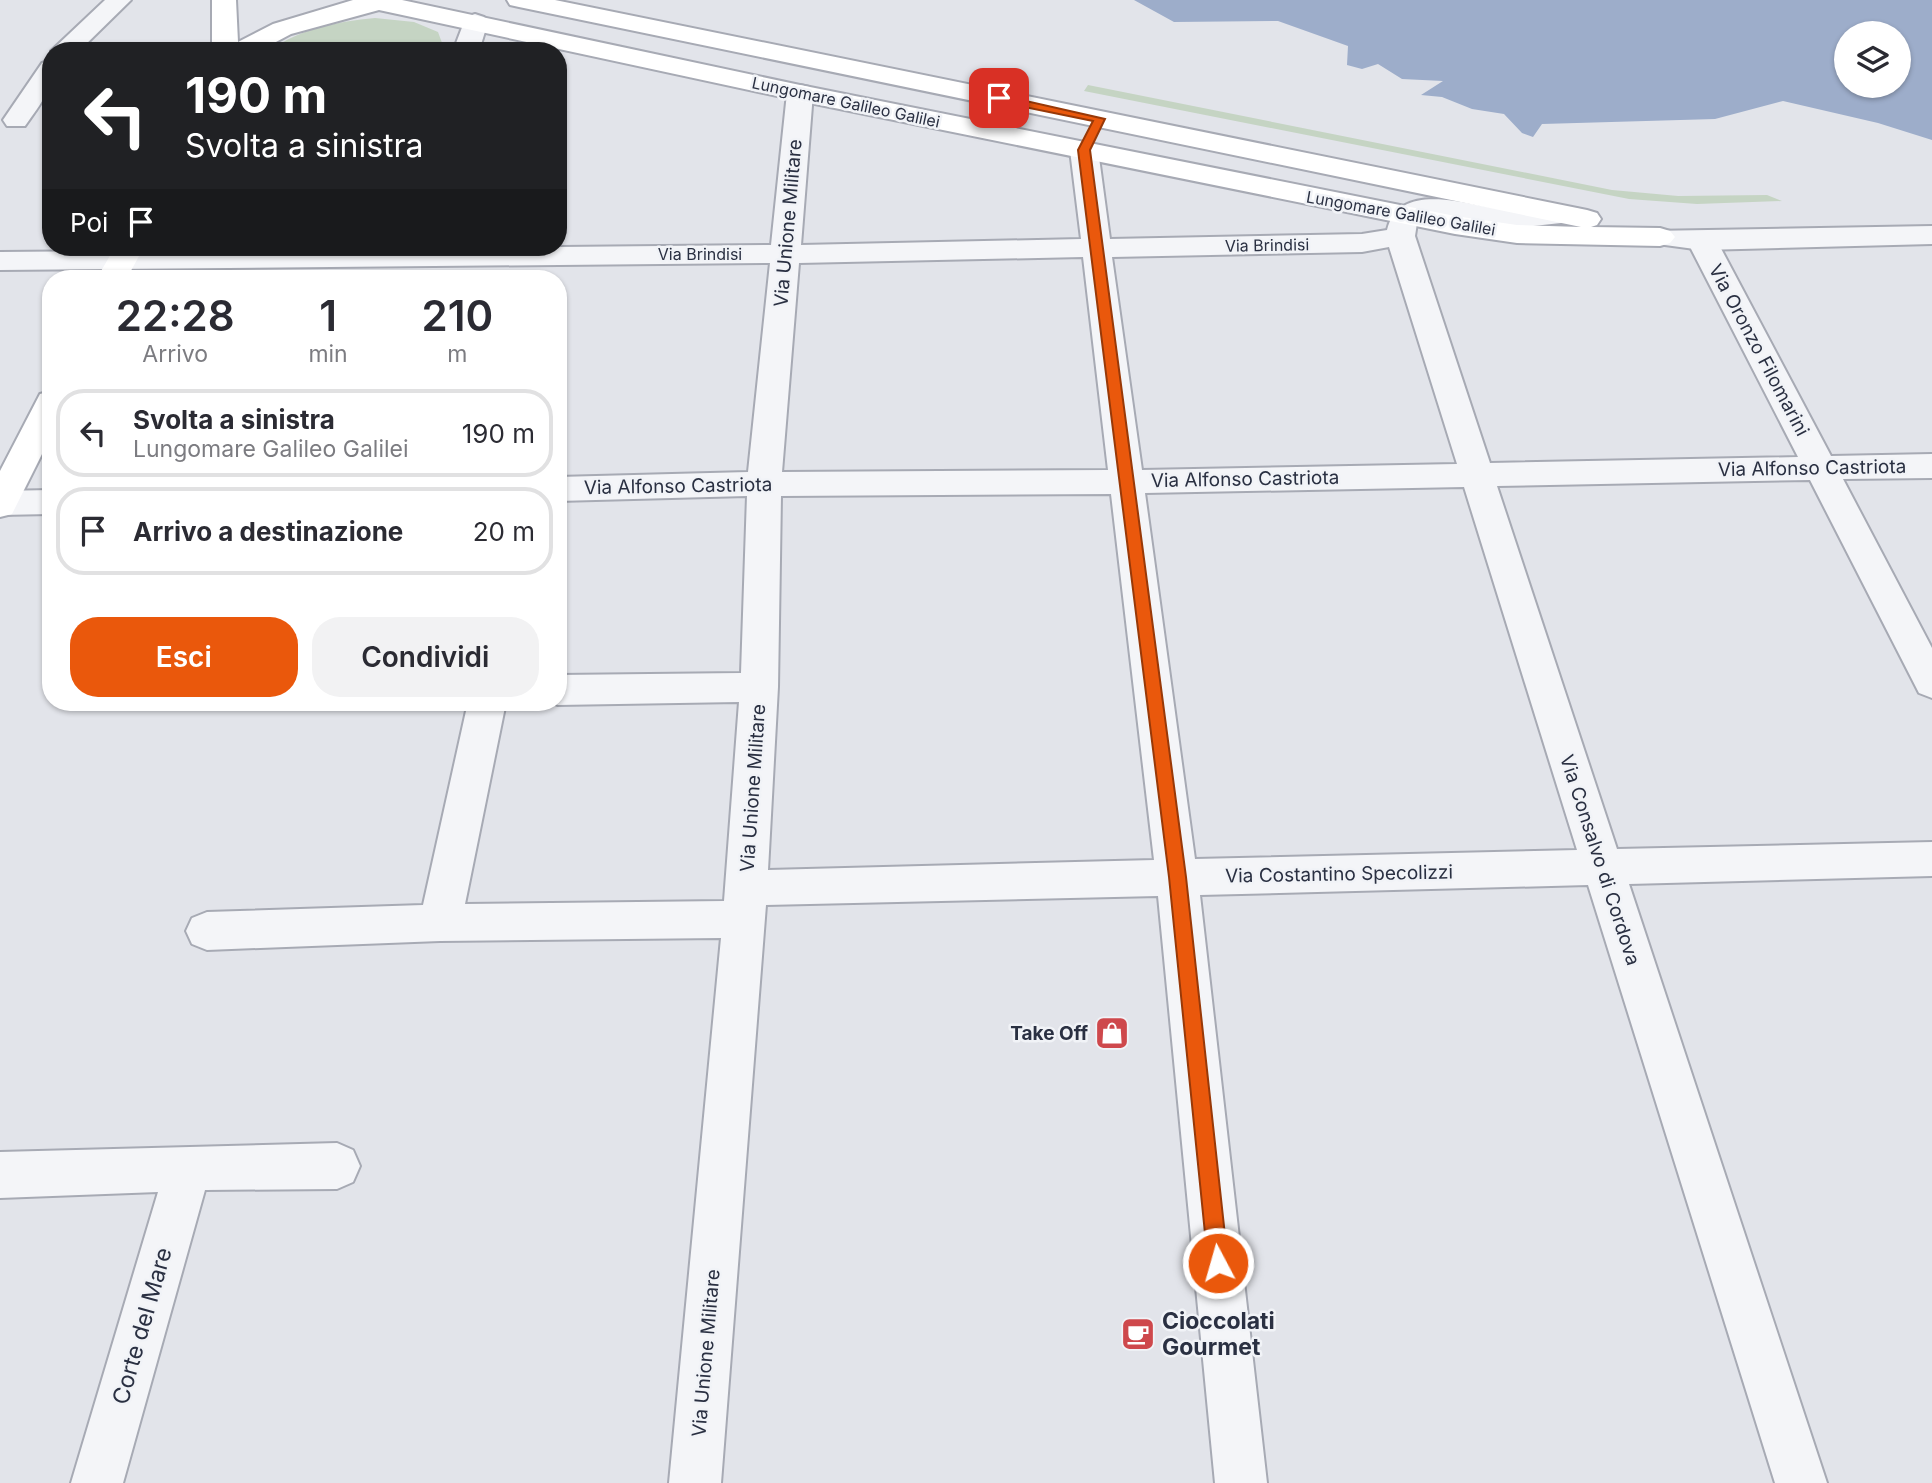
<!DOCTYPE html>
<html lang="it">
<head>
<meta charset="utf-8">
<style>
	:root { --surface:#fff; --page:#f2f2f3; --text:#2b2b33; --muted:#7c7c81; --line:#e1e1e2; --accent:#ea580c }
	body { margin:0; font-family:Inter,sans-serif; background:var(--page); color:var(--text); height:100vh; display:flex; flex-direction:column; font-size:26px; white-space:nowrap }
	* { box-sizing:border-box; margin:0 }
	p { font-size:23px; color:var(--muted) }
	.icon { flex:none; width:38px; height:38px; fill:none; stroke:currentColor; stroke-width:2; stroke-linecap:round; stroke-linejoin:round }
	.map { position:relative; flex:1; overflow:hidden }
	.details { position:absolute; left:42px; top:270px; width:525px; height:441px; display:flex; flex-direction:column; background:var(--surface); border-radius:28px; box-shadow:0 2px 5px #0004 }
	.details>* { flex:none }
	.banner { position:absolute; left:42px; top:42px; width:525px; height:214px; border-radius:28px; box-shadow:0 2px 5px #0004; background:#202124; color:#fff; overflow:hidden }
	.tools { position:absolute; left:1834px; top:21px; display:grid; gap:14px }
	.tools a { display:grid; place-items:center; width:77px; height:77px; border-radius:50%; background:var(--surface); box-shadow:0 2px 5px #0004; font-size:35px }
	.pin { position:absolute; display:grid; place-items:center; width:60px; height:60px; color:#fff; margin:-30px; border-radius:14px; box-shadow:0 4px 10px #0006 }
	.me { position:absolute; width:77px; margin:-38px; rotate:354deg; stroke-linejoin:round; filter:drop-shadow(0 0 5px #0008) }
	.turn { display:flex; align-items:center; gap:24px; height:147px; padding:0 28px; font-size:32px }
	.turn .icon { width:91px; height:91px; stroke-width:2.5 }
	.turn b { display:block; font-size:49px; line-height:60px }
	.then { display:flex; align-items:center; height:66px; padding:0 28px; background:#0003; gap:14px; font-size:26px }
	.eta { display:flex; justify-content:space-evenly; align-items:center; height:119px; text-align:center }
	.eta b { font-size:42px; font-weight:600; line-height:49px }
	.action { display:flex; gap:14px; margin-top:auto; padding:14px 28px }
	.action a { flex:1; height:80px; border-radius:28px; background:var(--accent); color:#fff; font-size:28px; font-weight:600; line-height:80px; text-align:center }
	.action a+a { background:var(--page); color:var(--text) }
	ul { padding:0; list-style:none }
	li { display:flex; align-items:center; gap:21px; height:88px; margin:0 14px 10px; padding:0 14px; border:4px solid var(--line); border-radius:28px }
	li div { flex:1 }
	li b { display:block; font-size:26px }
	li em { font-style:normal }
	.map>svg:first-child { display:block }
	.green { fill:#c5d4c3 }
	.water { fill:#9dadca; fill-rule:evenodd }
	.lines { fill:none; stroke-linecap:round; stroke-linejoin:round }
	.minor-casing { stroke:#a7aab4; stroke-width:4 }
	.tertiary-casing { stroke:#a7aab4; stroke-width:4 }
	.secondary-casing { stroke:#a7aab4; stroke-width:4 }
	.minor { fill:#f4f5f8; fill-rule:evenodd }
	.tertiary { fill:#f4f5f8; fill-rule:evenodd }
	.secondary { fill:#fff; fill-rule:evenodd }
	.route { fill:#ea580c; stroke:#983908; stroke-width:2 }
	.labels { text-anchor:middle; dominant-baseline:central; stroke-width:5; stroke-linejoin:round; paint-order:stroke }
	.far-street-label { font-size:16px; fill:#2a3042; stroke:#f1f3f7 }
	.street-label { font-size:19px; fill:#2a3042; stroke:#f1f3f7 }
	.poi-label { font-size:19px; font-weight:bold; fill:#2a3042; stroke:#f1f3f7; text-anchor:end }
	.near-poi-label { font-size:23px; font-weight:bold; fill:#2a3042; stroke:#f1f3f7; text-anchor:start }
	.near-street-label { font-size:23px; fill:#2a3042; stroke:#f1f3f7 }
</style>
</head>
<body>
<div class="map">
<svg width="1932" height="1483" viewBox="0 0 1932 1483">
	<rect width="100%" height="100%" fill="#e2e4ea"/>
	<!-- green -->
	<path class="green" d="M375,18L414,22L438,32L445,51H269C301,28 337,22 375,18Z
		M1088,85L1612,190L1678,196L1767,195L1782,201L1697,204L1629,199L1084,91Z"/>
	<!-- water -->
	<path class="water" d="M1134,0H1932V140L1878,123L1783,101L1715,119L1542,124L1533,137L1522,133L1504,114L1472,109L1442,97L1421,95L1443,81L1402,79L1378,64L1362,69L1347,65L1348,46L1278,21L1174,22ZM1846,33H1899V86H1846Z"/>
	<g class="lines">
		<!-- minor casing -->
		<g class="minor-casing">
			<path id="minor" d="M105,0H131L79,51H51Z
				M475,14L484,17L488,22L479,51H453L466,17Z
				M51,60C51,93 44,99 25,126H7L3,120L42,63Z
				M800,85L809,87L813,93L801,245L1081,239L1070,150L1074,144H1094L1098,150L1110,239L1362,234L1387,230C1400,176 1478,209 1514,211C1535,212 1558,204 1579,209L1583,215L1579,221L1516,228L1428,216L1417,223L1415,236L1490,463L1798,457L1687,241L1692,235L1702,232L1712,235L1717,241L1831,456L1932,454V478L1843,479L1932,648V698L1919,693L1810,480L1497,486L1617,849L1932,842V876L1629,884L1827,1483H1775L1588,885L1200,895L1267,1483H1215L1158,896L766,905L721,1483H669L721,938L440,941L207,950L192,944L186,931L192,918L207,912L423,905L468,702H506L465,904L724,901L739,702L558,705L549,702H558V675L741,673L747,496L558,501V477L748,472L770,263L0,270V252L771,245L787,93L791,87ZM1389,247L1457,464L1142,470L1112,257L1362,252ZM1083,257L1108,470L782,472L799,263ZM1464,487L1577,850L1195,859L1145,493ZM1111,494L1154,860L768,870L778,687L781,496Z
				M51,490V514L0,515V491Z
				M337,1143L353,1150L360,1166L353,1182L337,1189L205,1190L123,1483H71L158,1192L0,1198V1152Z"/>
		</g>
		<!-- tertiary casing -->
		<g class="tertiary-casing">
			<path id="tertiary" d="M1932,226V244L1702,250L1650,243L1645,237L1650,231Z"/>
		</g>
		<!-- secondary casing -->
		<g class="secondary-casing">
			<path id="secondary" d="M212,0H236L238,42L273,24L353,0H402L800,85L1455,216L1517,225L1581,227L519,7L510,5L507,0H555L1587,210L1597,213L1601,219L1597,225L1591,227L1660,228L1670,231L1675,237L1670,243L1660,246L1517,243L1455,234L800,101L379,10L291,34L259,51H212Z
				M115,247H144L127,278H97Z
				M51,391V436L12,514L0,517V471L40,394Z"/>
		</g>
		<!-- minor -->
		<use href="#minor" class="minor"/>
		<!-- tertiary -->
		<use href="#tertiary" class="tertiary"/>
		<!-- secondary -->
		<use href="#secondary" class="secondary"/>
	</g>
	<!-- route -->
	<path class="route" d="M999,95L1105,119L1090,150L1186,877L1228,1263L1225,1270L1218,1273L1211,1270L1208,1263L1169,877L1078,150L1093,121L995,101V96Z"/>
	<!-- icons -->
	<defs>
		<g id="shop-square" transform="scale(1.75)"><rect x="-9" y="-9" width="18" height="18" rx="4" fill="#ce484c" stroke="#f1f3f7"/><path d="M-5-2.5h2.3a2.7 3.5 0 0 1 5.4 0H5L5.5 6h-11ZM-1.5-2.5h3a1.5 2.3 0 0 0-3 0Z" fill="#fff"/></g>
		<g id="cafe-square" transform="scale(1.75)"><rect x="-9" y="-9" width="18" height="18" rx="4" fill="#ce484c" stroke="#f1f3f7"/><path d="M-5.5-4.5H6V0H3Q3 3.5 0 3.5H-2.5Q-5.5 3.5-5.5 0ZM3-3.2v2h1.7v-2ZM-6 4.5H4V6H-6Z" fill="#fff"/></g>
	</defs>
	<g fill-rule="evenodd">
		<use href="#shop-square" x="1112" y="1033"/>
		<use href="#cafe-square" x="1138" y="1334"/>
	</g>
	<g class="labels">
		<!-- far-street labels -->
		<g class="far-street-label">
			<text transform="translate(846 102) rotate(12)">Lungomare Galileo Galilei</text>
			<text transform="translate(1401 213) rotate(10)">Lungomare Galileo Galilei</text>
			<text transform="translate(1267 245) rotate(-1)">Via Brindisi</text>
			<text x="700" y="254">Via Brindisi</text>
		</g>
		<!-- street labels -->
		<g class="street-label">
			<text transform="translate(788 223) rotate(-85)">Via Unione Militare</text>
			<text transform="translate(1759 350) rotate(62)">Via Oronzo Filomarini</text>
			<text transform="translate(1812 468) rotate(-1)">Via Alfonso Castriota</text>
			<text transform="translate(1245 479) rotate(-1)">Via Alfonso Castriota</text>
			<text transform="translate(678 486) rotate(-1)">Via Alfonso Castriota</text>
			<text transform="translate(753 788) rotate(-86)">Via Unione Militare</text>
			<text transform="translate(1600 860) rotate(72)">Via Consalvo di Cordova</text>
			<text transform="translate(1339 874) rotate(-1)">Via Costantino Specolizzi</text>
			<text transform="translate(706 1353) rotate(-85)">Via Unione Militare</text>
		</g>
		<!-- poi labels -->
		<g class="poi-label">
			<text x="1088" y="1033">Take Off</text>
		</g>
		<!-- near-poi labels -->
		<g class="near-poi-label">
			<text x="1162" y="1321">Cioccolati<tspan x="1162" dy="26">Gourmet</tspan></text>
		</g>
		<!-- near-street labels -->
		<g class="near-street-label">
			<text transform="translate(142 1326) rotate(-74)">Corte del Mare</text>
		</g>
	</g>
</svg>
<div class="tools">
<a><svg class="icon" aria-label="layers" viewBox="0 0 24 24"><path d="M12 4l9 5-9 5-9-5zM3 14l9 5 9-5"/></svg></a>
</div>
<div class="pin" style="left:999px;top:98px;background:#d93025"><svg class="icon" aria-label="arrive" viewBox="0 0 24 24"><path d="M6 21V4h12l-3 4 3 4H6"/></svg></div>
<svg class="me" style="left:1218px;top:1263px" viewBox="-20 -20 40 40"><circle r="17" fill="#ea580c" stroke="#fff" stroke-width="3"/><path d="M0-11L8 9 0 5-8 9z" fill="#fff"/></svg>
<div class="banner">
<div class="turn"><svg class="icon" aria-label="left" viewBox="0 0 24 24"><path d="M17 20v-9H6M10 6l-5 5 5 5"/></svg><div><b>190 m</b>Svolta a sinistra</div></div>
<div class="then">Poi<svg class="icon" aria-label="arrive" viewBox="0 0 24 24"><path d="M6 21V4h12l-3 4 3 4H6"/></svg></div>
</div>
<section class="details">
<div class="eta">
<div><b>22:28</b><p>Arrivo</p></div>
<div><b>1</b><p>min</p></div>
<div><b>210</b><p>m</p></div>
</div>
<ul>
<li><svg class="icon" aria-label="left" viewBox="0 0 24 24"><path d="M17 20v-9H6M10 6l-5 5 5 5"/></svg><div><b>Svolta a sinistra</b><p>Lungomare Galileo Galilei</p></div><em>190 m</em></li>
<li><svg class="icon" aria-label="arrive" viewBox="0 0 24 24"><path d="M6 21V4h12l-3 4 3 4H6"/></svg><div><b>Arrivo a destinazione</b></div><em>20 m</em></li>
</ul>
<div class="action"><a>Esci</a><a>Condividi</a></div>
</section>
</div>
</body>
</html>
